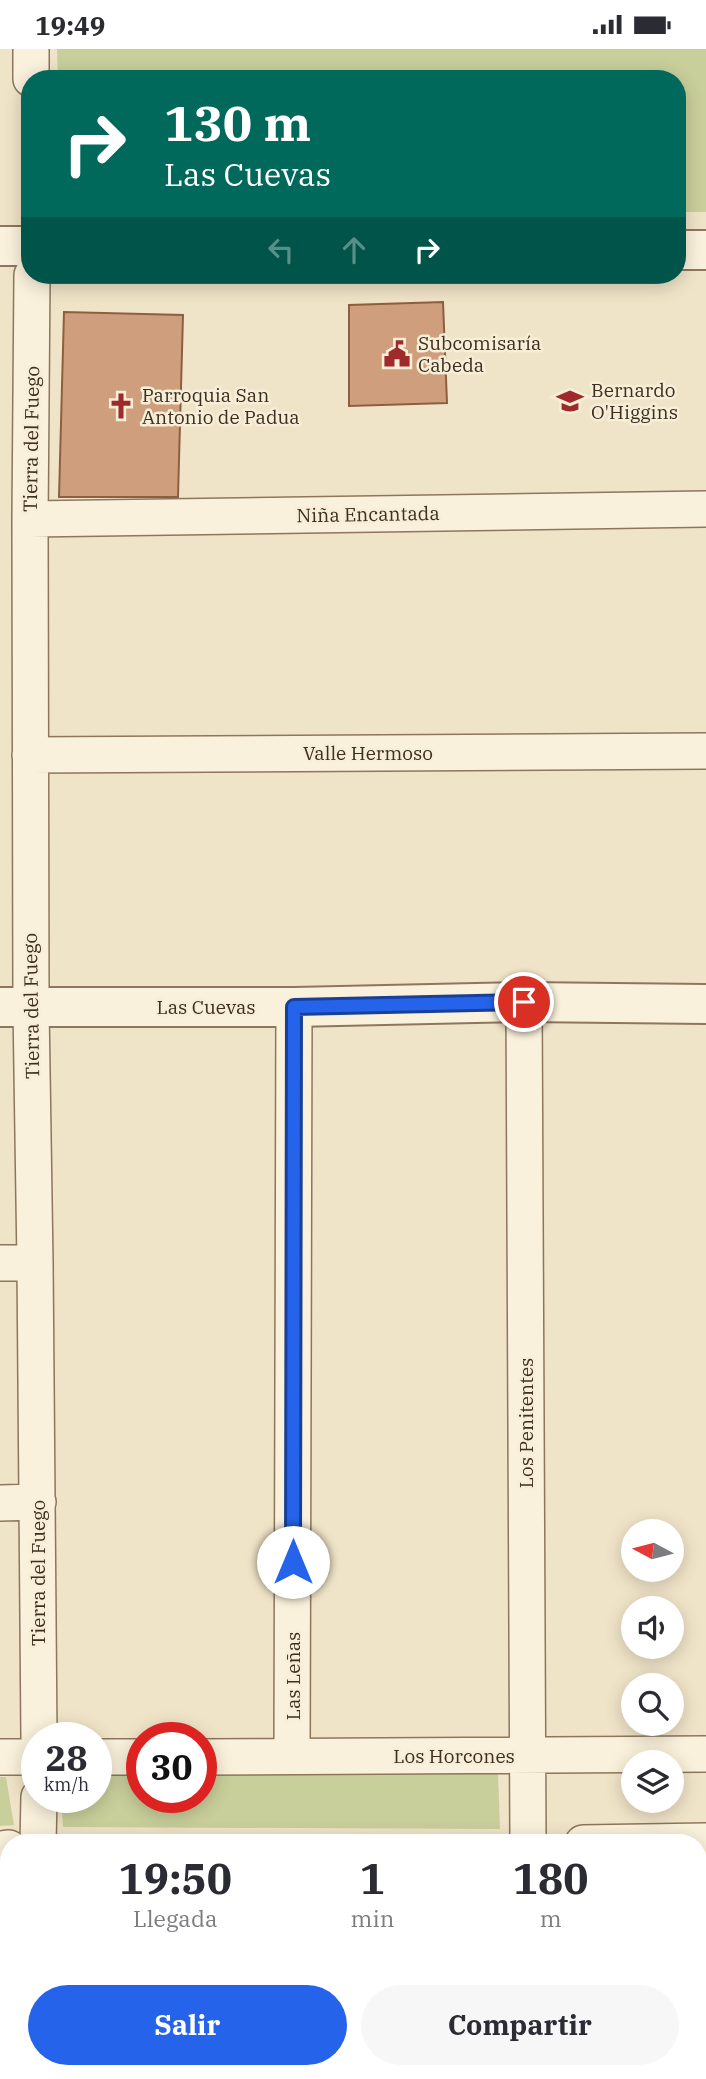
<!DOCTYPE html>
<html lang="es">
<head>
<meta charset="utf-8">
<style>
	:root { --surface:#fff; --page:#f7f7f7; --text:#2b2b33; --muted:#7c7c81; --accent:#2563eb }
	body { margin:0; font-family:"IBM Plex Serif",serif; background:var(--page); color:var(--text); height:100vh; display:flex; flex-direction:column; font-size:26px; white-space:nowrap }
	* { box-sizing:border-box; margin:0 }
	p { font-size:23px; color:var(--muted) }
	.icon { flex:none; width:38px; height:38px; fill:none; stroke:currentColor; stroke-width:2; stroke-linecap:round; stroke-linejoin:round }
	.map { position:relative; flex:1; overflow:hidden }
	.side { position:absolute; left:0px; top:1785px; width:707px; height:245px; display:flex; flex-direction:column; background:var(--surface); border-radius:28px 28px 0 0; box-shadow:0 4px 18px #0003 }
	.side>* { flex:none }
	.hud { position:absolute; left:21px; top:21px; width:665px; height:214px; border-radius:28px; box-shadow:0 4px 18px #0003; background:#00695c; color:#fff; overflow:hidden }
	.needle { width:46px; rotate:277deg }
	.tools { position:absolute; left:621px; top:1470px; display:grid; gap:14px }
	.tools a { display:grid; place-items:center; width:63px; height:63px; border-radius:50%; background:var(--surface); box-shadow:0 4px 18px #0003; font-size:35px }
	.speed { position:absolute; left:21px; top:1673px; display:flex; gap:14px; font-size:35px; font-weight:700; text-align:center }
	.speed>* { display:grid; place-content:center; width:91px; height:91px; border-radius:50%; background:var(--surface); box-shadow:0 4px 18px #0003; line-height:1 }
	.speed small { font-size:18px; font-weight:400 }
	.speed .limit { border:10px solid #d22; background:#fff; color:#111 }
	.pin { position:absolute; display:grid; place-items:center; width:60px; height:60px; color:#fff; margin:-30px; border:4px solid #fff; border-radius:50%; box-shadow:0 2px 7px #0007 }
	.me { position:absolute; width:77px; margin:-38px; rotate:0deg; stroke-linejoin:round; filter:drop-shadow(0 0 5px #0008) }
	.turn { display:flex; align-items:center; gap:24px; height:147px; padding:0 28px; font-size:32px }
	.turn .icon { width:91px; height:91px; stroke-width:2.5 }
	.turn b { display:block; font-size:49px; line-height:60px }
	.lanes { display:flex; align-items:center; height:66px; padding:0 28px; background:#0003; justify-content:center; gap:35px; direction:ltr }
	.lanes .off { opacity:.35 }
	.eta { display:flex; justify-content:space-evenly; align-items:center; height:119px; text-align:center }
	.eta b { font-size:42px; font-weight:700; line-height:49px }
	.button { display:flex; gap:14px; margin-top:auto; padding:14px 28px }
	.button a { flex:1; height:80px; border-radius:42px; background:var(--accent); color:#fff; font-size:28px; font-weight:700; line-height:80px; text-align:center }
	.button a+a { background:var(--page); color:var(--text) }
	.status { display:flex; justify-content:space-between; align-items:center; height:49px; padding:0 35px; background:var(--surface); direction:ltr }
	.status svg { height:19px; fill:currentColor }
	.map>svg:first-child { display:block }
	.green { fill:#c9cf9b }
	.building { fill:#cf9f7d; stroke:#8d5f41; stroke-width:2 }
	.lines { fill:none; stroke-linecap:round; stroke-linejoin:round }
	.minor-casing { stroke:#8d765c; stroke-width:38 }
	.tertiary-casing { stroke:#8d765c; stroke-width:42 }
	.minor { stroke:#faf1dc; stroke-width:35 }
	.tertiary { stroke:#faf1dc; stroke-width:38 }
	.route-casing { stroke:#184099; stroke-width:18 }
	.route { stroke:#2563eb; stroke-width:12 }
	.labels { text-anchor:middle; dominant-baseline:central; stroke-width:5; stroke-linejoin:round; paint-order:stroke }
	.poi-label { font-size:19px; fill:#3d2e20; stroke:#f7eed8; text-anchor:start }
	.street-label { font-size:19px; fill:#3d2e20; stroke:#f7eed8 }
</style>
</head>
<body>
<div class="status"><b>19:49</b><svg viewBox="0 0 49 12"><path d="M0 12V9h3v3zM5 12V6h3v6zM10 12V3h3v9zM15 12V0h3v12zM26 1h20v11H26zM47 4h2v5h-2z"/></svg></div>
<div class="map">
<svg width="706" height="2030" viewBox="0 0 706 2030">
	<rect width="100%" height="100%" fill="#f0e4c8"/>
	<!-- green -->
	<path class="green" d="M57,0H706V163H677V30H58Z
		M96,1722H142V1748H201V1722L498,1723L500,1780L63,1778L61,1748H96Z
		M0,1728H6L14,1776L0,1777Z"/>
	<!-- building -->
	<path class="building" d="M443,253L447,354L349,357V256Z
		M64,263L183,266L178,448H59Z"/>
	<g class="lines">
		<!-- minor casing -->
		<g class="minor-casing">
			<path id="minor" d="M31,0V30
				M32,226L30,470L31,958L35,1214L39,1689
				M30,470L706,460
				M30,706L706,702
				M524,953L528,1794
				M0,1214H35
				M0,1454L38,1453
				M292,1707L294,958
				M0,1708H37
				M96,1708H142
				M201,1708L706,1705
				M38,1794L39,1748
				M583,1794L706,1792
				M0,1800L9,1799
				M306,2021V2030
				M531,2021V2030
				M36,2030V2021"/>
		</g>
		<!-- tertiary casing -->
		<g class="tertiary-casing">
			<path id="tertiary" d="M0,197H30
				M677,201H706
				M0,958H294L524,953L706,955"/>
		</g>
		<!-- minor -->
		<use href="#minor" class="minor"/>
		<!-- tertiary -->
		<use href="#tertiary" class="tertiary"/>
	</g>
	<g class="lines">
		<!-- route casing -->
		<g class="route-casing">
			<path id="route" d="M293,1513L294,958L524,953"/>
		</g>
		<!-- route -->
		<use href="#route" class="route"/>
	</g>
	<!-- icons -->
	<defs>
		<g id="civic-bare" transform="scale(2.1)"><path d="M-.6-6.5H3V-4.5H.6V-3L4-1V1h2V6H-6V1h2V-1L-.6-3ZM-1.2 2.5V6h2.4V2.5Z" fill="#9e2a2b" stroke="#f7eed8" stroke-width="2.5" paint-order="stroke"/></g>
		<g id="school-bare" transform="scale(2.1)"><path d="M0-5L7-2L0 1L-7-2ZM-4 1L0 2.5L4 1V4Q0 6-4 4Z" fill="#9e2a2b" stroke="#f7eed8" stroke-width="2.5" paint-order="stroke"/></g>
		<g id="church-bare" transform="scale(2.1)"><path d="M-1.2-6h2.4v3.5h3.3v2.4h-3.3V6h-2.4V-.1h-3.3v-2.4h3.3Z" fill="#9e2a2b" stroke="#f7eed8" stroke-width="2.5" paint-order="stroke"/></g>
	</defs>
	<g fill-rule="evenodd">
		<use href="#civic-bare" x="397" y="305"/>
		<use href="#school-bare" x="570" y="352"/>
		<use href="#church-bare" x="121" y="357"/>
	</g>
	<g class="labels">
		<!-- poi labels -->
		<g class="poi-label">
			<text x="418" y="294">Subcomisaría<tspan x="418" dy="22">Cabeda</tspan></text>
			<text x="591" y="341">Bernardo<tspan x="591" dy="22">O'Higgins</tspan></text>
			<text x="142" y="346">Parroquia San<tspan x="142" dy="22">Antonio de Padua</tspan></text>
		</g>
		<!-- street labels -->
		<g class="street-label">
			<text transform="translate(31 390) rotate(-89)">Tierra del Fuego</text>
			<text transform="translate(368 465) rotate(-1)">Niña Encantada</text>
			<text x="368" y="704">Valle Hermoso</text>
			<text transform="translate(31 957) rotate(-91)">Tierra del Fuego</text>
			<text x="206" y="958">Las Cuevas</text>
			<text transform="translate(526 1374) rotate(-90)">Los Penitentes</text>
			<text transform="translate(38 1524) rotate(-90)">Tierra del Fuego</text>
			<text transform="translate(293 1627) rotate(-90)">Las Leñas</text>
			<text x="454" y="1707">Los Horcones</text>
		</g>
	</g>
</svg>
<div class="tools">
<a><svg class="needle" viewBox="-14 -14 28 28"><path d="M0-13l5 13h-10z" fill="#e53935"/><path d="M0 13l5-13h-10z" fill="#7c7c81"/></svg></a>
<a><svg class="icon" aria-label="sound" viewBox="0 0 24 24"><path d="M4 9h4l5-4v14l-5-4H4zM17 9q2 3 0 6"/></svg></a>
<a><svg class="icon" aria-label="search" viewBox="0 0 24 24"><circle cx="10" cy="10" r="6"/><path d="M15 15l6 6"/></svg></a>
<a><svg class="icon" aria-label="layers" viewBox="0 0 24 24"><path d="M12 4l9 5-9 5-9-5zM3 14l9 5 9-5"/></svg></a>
</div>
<div class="speed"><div>28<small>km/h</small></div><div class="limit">30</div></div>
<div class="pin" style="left:524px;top:953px;background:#d93025"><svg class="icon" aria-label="arrive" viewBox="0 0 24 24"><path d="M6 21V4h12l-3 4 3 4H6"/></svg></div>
<svg class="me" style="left:293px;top:1513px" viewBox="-20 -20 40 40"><circle r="19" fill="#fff"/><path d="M0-13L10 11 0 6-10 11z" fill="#2563eb"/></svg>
<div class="hud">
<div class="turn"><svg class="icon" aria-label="right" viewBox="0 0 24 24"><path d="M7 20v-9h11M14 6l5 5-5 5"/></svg><div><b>130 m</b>Las Cuevas</div></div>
<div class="lanes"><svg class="icon off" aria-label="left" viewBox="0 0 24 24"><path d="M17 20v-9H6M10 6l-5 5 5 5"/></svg><svg class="icon off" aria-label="ahead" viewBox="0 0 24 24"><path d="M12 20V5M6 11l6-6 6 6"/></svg><svg class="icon" aria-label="right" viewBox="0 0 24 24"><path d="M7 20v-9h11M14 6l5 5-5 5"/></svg></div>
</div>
<section class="side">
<div class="eta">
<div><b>19:50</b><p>Llegada</p></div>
<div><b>1</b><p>min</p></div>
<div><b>180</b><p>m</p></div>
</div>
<div class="button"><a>Salir</a><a>Compartir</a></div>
</section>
</div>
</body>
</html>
